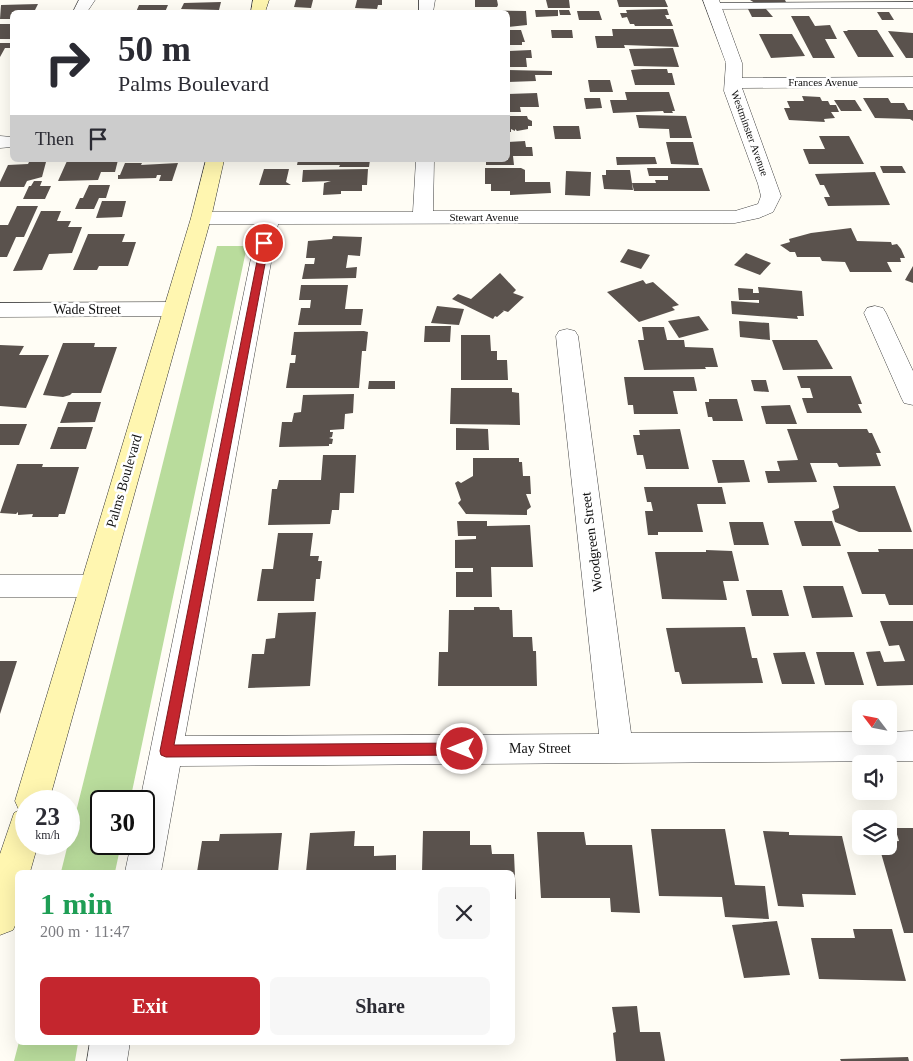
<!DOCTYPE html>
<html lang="en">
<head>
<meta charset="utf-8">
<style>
	:root { --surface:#fff; --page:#f7f7f7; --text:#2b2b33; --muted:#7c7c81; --accent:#c4262e }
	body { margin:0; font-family:"Times New Roman",serif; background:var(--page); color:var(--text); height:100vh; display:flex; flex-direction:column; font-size:19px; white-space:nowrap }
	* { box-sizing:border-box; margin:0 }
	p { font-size:16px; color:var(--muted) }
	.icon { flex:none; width:28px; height:28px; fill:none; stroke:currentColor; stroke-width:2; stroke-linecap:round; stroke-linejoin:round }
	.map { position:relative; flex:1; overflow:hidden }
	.drawer { position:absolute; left:15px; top:870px; width:500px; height:175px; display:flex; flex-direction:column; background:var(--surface); border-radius:8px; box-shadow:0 5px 20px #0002 }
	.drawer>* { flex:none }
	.guide { position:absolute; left:10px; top:10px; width:500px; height:152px; border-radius:8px; box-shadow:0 5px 20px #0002; background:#fff; color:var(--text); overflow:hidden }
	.needle { width:32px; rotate:302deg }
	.controls { position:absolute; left:852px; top:700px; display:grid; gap:10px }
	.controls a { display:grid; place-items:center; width:45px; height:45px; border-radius:8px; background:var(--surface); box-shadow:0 5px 20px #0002; font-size:25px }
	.speed { position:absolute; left:15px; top:790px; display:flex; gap:10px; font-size:25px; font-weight:700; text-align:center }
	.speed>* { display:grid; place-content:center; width:65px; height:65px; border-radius:50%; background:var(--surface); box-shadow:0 5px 20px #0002; line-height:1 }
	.speed small { font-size:12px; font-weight:400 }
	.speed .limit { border:2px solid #111; border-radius:8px; background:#fff; color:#111 }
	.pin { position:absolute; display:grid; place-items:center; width:42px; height:42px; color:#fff; margin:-21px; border:2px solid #fff; border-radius:50%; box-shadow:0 1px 5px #0007 }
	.me { position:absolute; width:55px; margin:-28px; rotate:270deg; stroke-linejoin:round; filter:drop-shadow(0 0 4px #0008) }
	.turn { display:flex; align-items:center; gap:18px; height:105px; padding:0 25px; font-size:22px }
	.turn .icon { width:65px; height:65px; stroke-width:2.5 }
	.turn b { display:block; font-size:35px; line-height:42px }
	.then { display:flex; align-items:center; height:48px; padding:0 25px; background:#0003; gap:10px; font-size:19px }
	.round { display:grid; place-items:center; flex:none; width:52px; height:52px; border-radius:8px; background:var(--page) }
	.overview { display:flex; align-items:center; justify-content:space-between; height:85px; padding:0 25px }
	h1 { font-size:30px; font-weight:800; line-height:38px; color:#1e9e55 }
	.button { display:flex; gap:10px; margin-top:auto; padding:10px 25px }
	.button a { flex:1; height:58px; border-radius:8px; background:var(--accent); color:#fff; font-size:20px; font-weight:800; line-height:58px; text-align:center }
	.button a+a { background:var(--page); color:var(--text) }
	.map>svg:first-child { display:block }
	.forest { fill:#b9dc9c }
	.building { fill:#5a524d }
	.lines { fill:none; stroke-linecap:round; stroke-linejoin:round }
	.lane-casing { stroke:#444; stroke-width:1 }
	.street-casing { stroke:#444; stroke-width:1 }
	.secondary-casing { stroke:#333; stroke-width:1 }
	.lane { fill:#fff; fill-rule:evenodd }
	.street { fill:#fff; fill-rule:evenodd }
	.secondary { fill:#fff6b0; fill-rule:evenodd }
	.route { fill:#c4262e; stroke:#7f191e }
	.labels { text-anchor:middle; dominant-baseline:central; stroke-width:5; stroke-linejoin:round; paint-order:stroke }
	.far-street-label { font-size:11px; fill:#111; stroke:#fff }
	.street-label { font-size:14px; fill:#111; stroke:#fff }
</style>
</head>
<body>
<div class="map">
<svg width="913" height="1061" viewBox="0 0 913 1061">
	<rect width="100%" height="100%" fill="#fffdf5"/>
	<!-- forest -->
	<path class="forest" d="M217,246H247L130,801H101V844H121L115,872H61Z
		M19,1042H78V1043L75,1061H14Z"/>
	<!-- building -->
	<path class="building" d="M296,0H313L311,8L294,7Z
		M357,0H382V5H378L377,9L355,8Z
		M475,0H497L498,5L497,7H475Z
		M546,0H569L570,8H548Z
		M617,0H665L668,7H619Z
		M750,0H785L786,2L755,3Z
		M221,2L219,10L181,9L184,3Z
		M38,4L34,12H12V19H0L1,5Z
		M139,5H168L165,12H136Z
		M667,9L669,15H665L667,19H670L673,26H635L634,24H630L627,17L622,18L620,13H627L626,10Z
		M748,9H766L773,17H752Z
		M475,10L526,11L527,25L508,27V12H475Z
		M535,10H558V16L536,17Z
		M559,10H569L571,15H560Z
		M577,11H599L602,20H579Z
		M877,12H889L894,20H882Z
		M791,16H809L815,26L830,25L837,39H825L835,58H813Z
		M0,24H12V39H0Z
		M612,29H673L679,47L624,45L625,48H597L595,36H613Z
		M508,30H521L525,42H522V45H508Z
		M551,30H572L573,38H552Z
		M847,30H877L894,57H858L843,31H848Z
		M888,31L913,33V58H906Z
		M759,34H792L805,56L771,58Z
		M0,43H12V48H5L0,57Z
		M508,47L509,51L531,50L532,58H526L527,67H508Z
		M673,48L679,67L634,66L629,49Z
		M643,69H667L668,73H672L675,85H635L631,70Z
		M508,70L552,71V75H535L536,81L508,82Z
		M588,80H610L613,92H590Z
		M625,92H669L675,111H672L673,113H664L663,111L613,113L610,100H627Z
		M537,93L539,107H520L521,112H508V94Z
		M802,96L820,97L822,101H828L830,105H836L839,112H831L835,118L824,119L825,122L789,120L784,108H790L787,101H804Z
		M584,98H600L602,108L586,109Z
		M863,98H888L891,103H904L908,110H913V121L910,119L875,118Z
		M834,100H855L862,111H841Z
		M636,115L686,116L692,138H670L669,129L639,128Z
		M508,116H527L528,119L532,121V126H528V129L517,131L515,129V131L511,129V132H508Z
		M553,126H579L581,139H555Z
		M819,136H849L864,164H809L803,149H825Z
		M525,141L526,147H532L533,156H513L514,165H486V160H508V142Z
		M666,142H693L699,165L671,164Z
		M616,157H655L657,164L617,165Z
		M118,160L115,172H101L98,180L58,181L67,161Z
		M298,160H370L369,167H339L340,165H297Z
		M29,162H46L42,177L27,181L24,187H0V182L8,165L28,164Z
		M125,163H142L141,165L178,163L172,181H159L161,175H157L156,178L118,179V175H120Z
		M880,166H902L906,173H883Z
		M485,168H521L525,170V182H550L551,193L510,195V191H491V184H485Z
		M647,168H702L710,191H634L632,183H656L655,180H668V176H649Z
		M264,169H289L286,182L291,185H259Z
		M368,169L367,185H362V191H341V194L323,195L324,183L331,181L302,182L303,170Z
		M606,170H630L633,190L604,189L602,175H606Z
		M566,171L591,172L590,196L565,195Z
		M875,172L890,205L828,206L824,197H830L824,185H820L815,174Z
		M34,181H42L40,186H51L45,199H23L29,186H31Z
		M89,185H110L106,198H99L94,209H75L80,198H83Z
		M102,201H126L122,217L96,218Z
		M17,206H38L24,237H16L7,257H0V225H8Z
		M41,211H61L57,221H71L68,227H82L72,253L49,254L42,270L13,271Z
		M851,228L857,241L891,242L892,245L897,244L901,249L905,258H900L901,262H887L892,272H850L845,262L822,261L820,257H797L795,252H790L780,245L790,242L789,239L811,233Z
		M88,234H125L122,242H136L128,266H99L97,270H73Z
		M333,236L362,237L360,256L348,255L346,268L357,267L356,278L302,279L305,264H314L315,258H306L308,241L332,239Z
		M628,249L650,255L641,269L620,262Z
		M746,253L771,263L760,275L734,265Z
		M913,266V283L905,280Z
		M500,273L516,290L513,293L524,297L508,312L502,310L504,311L497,317L495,316L493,319L452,299L458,294L471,299Z
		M643,280L646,284L653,282L679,305L672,307L675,310L639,322L607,292Z
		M301,285H348L345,309H363L361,325H298L301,308H310L311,300H299Z
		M758,287L802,291L804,316H797L798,319L732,314L731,301L759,303V300H739L738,288L753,289V293H759Z
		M437,306L464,309L459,325L431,323Z
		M699,316L709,330L679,338L668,321Z
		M739,321L769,323L770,340L740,337Z
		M425,326H451L450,342H424Z
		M642,327H664L667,340H684L685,347L713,348L718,367H705L706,369L644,370L638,340H644Z
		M364,331L368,332L366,351H362L359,388H286L290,363H295L296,355H291L294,332Z
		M461,335H490L491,351H497V360H507L508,380H461Z
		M772,340H817L833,369L783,370Z
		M63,343H95L94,347H117L101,393H72L70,395L63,397L43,395Z
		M0,345L24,346L19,355H49L26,408L0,406Z
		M797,376H851L862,404H858L862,413H807L802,398H813L810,388H801Z
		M624,377H694L697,391H673L678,414H634L633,405H628Z
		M751,380H766L769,392L754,391Z
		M369,381H395V389H368Z
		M451,388H512V392L519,393L520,425L450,424Z
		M354,394L353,413L345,414L344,429L330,430V432H333L332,437L329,438L333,439L332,444H329V446L279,447L282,422H292L294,413L301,412L303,395Z
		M709,399H737L743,421H713L712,417H708L705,402H709Z
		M68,402H101L95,422L60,423Z
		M790,405L797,424H766L761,406Z
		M0,424H27L19,445H0Z
		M58,427H93L86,449H50Z
		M456,428L488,429L489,450H456Z
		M680,429L689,469H646L643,455H637L633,435H640L639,430Z
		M787,429H867L869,433H872L881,453H876L881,466L839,467L837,463H810L817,482L768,483L765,471H780L777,461L798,460Z
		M323,455H356L354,493H340L339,510H332L330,524L268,525L272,489H277L279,480H321Z
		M473,458H519V462H522L523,476H530L531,494H526L531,507L527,510V515L466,514L458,503L461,500L455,483L458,481L461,483L473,476Z
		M712,460H744L750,482L718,483Z
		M17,464H43L42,467H79L65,514H59L58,517H32L33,514L18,515V512L16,514L0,513Z
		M833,486H895L912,532H859L835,522L832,511L839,508V506Z
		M644,487H722L726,504H697L703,532H658V535H648L645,511H653L651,502H647Z
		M457,521H487V526L530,525L533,567H491L492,597H456V572H473V568H455V540L476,539V536H458Z
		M794,521H832L841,546H802Z
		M729,522H763L769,545H734Z
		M278,533H313L310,556H319L318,561H322L320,579H316L314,601H257L262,569H273Z
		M878,549H913V605H889L885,594H862L847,552H879Z
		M706,550L732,551L739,581H723L727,600L662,599L655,552H706Z
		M803,586H843L853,617L812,618Z
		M746,590H782L789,616H752Z
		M474,607H499L500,610H512L513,637H532L533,651H536L537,686H438L439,652H448L449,610H474Z
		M316,612L310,686L248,688L252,654H264L266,639L275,638L278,613Z
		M880,621H913V685L877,686L866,652L880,651L884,662L905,661L899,645L889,646Z
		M745,627L752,658H757L763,683L682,684L679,672H675L666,628Z
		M805,652L815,684H782L773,653Z
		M816,652H854L864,685H825Z
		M0,661H17L0,714Z
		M895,828H913V933H904L879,846H889V842L899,841Z
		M651,829H725L735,885L765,886L769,919L725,917L722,897L659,896Z
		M355,831L354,846H374V856L396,855V872H306L310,833Z
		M423,831H470V845H491L492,854H514L516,899H512V872H422Z
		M763,831L789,832V835L842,836L856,895L802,894L804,907L778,906Z
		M537,832H584L586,845H632L640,913L611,912L610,898H541Z
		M282,833L278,872H197L202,841H219L220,834Z
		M777,921L790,975L744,978L732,925Z
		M853,929H892L906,981L819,979L811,938H855Z
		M637,1006L640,1032H660L665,1061H616L613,1033L616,1032L612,1007Z
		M908,1057L909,1061H841L840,1059Z"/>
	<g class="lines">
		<!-- lane casing -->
		<g class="lane-casing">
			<path id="lane" d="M913,2V8L713,9L707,6L713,3Z"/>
		</g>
		<!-- street casing -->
		<g class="street-casing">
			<path id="street" d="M79,0H95L87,12H73Z
				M419,0H435L433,12H419Z
				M703,0H719L742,63V78L913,77V87L742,88L781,196L773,212L759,218L735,223L278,224L185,736L599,734L556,336L559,331L567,329L575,331L578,336L631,733L861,732V736H889V732L913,731V761L180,766L161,872H125L131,844H144V801H140L258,224H201L194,222L191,218L194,214L201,212H413L416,160H434L433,211H735L758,204L761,196L758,184L724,91L726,63Z
				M0,136L12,137V147L0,148Z
				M174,302L182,304L185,309L182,314L174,316L0,317V303Z
				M875,306L883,308L886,313L913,371V405L904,403L901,397L864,313L867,308Z
				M0,575H93L103,578L107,586L103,594L93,597H0Z
				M90,1042H130L127,1061H87Z"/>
		</g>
		<!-- secondary casing -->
		<g class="secondary-casing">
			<path id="secondary" d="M253,0H269L265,12H251Z
				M206,160H224L211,218L49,801H26V844H38L30,872H18V919L13,930L0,935V854L14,813L19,810L15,801L191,218Z"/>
		</g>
		<!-- lane -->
		<use href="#lane" class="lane"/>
		<!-- street -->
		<use href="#street" class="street"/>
		<!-- secondary -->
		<use href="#secondary" class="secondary"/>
	</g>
	<!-- route -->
	<path class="route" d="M261,241L269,243L174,745L462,743L467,744L469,749L467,753L462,755L166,757L161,755L160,751Z"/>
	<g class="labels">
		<!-- far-street labels -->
		<g class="far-street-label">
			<text x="823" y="82">Frances Avenue</text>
			<text transform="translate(750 133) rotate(70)">Westminster Avenue</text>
			<text x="484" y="217">Stewart Avenue</text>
		</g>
		<!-- street labels -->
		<g class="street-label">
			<text x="87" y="309">Wade Street</text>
			<text transform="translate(124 481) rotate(-74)">Palms Boulevard</text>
			<text transform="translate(592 542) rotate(-97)">Woodgreen Street</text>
			<text x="540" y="748">May Street</text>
		</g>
	</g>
</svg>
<div class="controls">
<a><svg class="needle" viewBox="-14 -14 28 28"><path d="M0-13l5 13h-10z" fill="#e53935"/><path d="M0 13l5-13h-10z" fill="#7c7c81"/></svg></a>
<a><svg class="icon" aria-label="sound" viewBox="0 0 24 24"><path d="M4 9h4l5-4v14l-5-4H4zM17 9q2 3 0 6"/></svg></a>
<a><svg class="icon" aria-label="layers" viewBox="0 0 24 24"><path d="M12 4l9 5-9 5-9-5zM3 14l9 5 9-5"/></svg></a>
</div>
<div class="speed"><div>23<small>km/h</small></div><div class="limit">30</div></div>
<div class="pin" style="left:264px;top:243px;background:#d93025"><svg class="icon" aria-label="arrive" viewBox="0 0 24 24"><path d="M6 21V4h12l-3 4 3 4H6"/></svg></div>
<svg class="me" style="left:462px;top:749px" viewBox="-20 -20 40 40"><circle r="17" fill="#c4262e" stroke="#fff" stroke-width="3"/><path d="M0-11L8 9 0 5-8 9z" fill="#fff"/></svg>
<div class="guide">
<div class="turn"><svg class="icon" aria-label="right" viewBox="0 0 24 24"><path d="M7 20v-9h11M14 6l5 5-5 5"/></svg><div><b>50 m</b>Palms Boulevard</div></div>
<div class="then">Then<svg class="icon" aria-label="arrive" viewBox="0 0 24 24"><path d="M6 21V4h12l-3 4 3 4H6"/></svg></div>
</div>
<section class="drawer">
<div class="overview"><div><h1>1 min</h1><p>200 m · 11:47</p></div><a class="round"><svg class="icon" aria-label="close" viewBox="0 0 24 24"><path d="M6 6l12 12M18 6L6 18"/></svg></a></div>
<div class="button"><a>Exit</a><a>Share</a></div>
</section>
</div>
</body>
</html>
